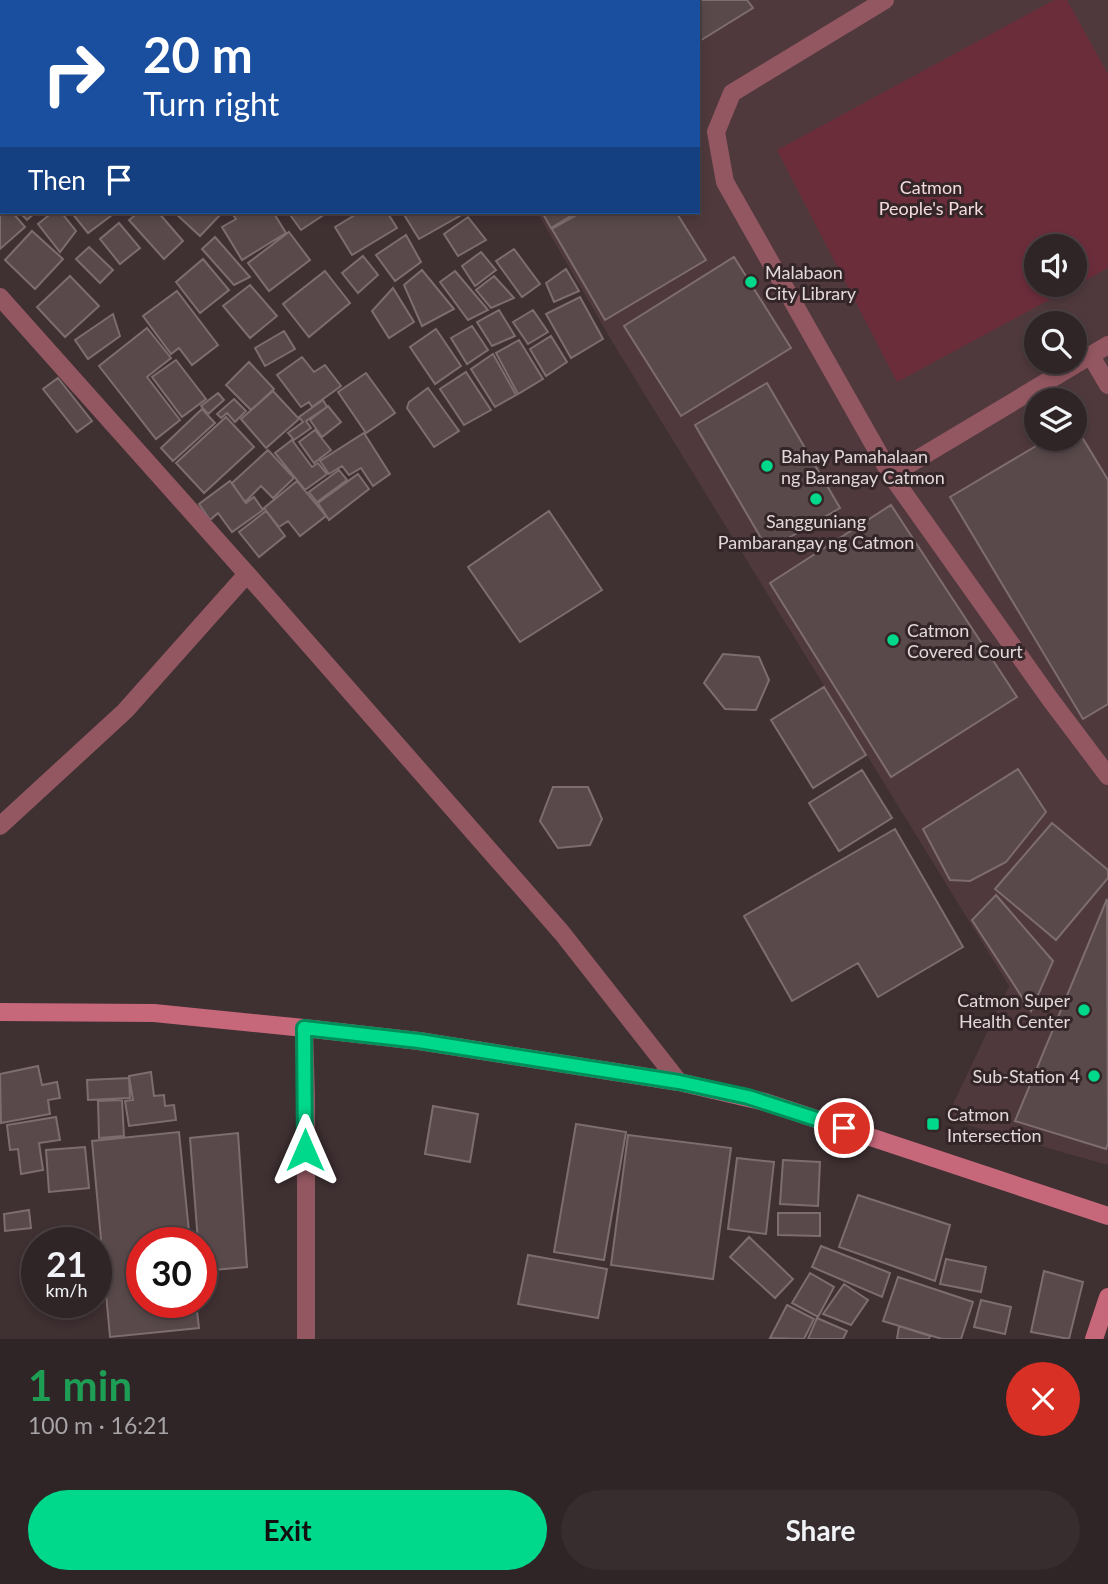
<!DOCTYPE html>
<html lang="en">
<head>
<meta charset="utf-8">
<style>
	:root { --surface:#2f2426; --page:#372c2e; --text:#f1f3f6; --muted:#a7a4a7; --line:#4a4143; --accent:#00d98c }
	body { margin:0; font-family:Lato,sans-serif; background:var(--page); color:var(--text); height:100vh; display:flex; flex-direction:column; font-size:26px; white-space:nowrap }
	* { box-sizing:border-box; margin:0 }
	p { font-size:23px; color:var(--muted) }
	.icon { flex:none; width:38px; height:38px; fill:none; stroke:currentColor; stroke-width:2; stroke-linecap:round; stroke-linejoin:round }
	.map { position:relative; height:1339px; overflow:hidden }
	.panel { display:flex; flex-direction:column; background:var(--surface); flex:1 }
	.panel>* { flex:none }
	.banner { position:absolute; left:0px; top:0px; width:700px; height:214px; box-shadow:0 4px 10px #0003,0 0 0 2px var(--line); background:#1a4fa0; color:#fff; overflow:hidden }
	.tools { position:absolute; left:1024px; top:234px; display:grid; gap:14px }
	.tools a { display:grid; place-items:center; width:63px; height:63px; border-radius:50%; background:var(--surface); box-shadow:0 4px 10px #0003,0 0 0 2px var(--line); font-size:35px }
	.speed { position:absolute; left:21px; top:1227px; display:flex; gap:14px; font-size:35px; font-weight:700; text-align:center }
	.speed>* { display:grid; place-content:center; width:91px; height:91px; border-radius:50%; background:var(--surface); box-shadow:0 4px 10px #0003,0 0 0 2px var(--line); line-height:1 }
	.speed small { font-size:18px; font-weight:400 }
	.speed .limit { border:10px solid #d22; background:#fff; color:#111 }
	.pin { position:absolute; display:grid; place-items:center; width:60px; height:60px; color:#fff; margin:-30px; border:4px solid #fff; border-radius:50%; box-shadow:0 2px 7px #0007 }
	.me { position:absolute; width:77px; margin:-38px; rotate:0deg; stroke-linejoin:round; filter:drop-shadow(0 0 5px #0008) }
	.turn { display:flex; align-items:center; gap:24px; height:147px; padding:0 28px; font-size:32px }
	.turn .icon { width:91px; height:91px; stroke-width:2.5 }
	.turn b { display:block; font-size:49px; line-height:60px }
	.then { display:flex; align-items:center; height:66px; padding:0 28px; background:#0003; gap:14px; font-size:26px }
	.round { display:grid; place-items:center; flex:none; width:74px; height:74px; border-radius:37px; background:var(--page) }
	.summary { display:flex; align-items:center; justify-content:space-between; height:119px; padding:0 28px }
	h1 { font-size:42px; font-weight:700; line-height:52px; color:#1e9e55 }
	.button { display:flex; gap:14px; margin-top:auto; padding:14px 28px }
	.button a { flex:1; height:80px; border-radius:42px; background:var(--accent); color:#111; font-size:28px; font-weight:700; line-height:80px; text-align:center }
	.button a+a { background:var(--page); color:var(--text) }
	.map>svg:first-child { display:block }
	.built { fill:#4f393d; fill-rule:evenodd }
	.green { fill:#6c2d3b; fill-rule:evenodd }
	.building { fill:#59494b; stroke:#7e6d6f; stroke-width:2 }
	.lines { fill:none; stroke-linecap:round; stroke-linejoin:round }
	.lane { stroke:#935761; stroke-width:18 }
	.street { stroke:#935761; stroke-width:18 }
	.secondary { stroke:#c6677a; stroke-width:18 }
	.route-casing { stroke:#008d5b; stroke-width:18 }
	.route { stroke:#00d98c; stroke-width:12 }
	.poi-dot { fill:#00d98c; stroke:#342628; stroke-width:2.5 }
	.labels { text-anchor:middle; dominant-baseline:central; stroke-width:6; stroke-linejoin:round; paint-order:stroke }
	.park-label { font-size:18px; fill:#f4dadd; stroke:#342628 }
	.poi-label { font-size:18px; fill:#e2d8d9; stroke:#342628; text-anchor:start }
</style>
</head>
<body>
<div class="map">
<svg width="1108" height="1339" viewBox="0 0 1108 1339">
	<rect width="100%" height="100%" fill="#3f3032"/>
	<!-- built -->
	<path class="built" d="M559,0H1108V1165L946,1119L1009,986L613,343L537,212H698V2H556ZM1036,247H1074V285H1036ZM1036,324H1074V362H1036ZM1036,401H1074V439H1036Z"/>
	<!-- green -->
	<path class="green" d="M1054,0H1067L1108,74V268L897,382L777,150ZM1036,247H1074V285H1036Z"/>
	<!-- building -->
	<path class="building" d="M291,0H325L326,2H292Z
		M333,0H384L385,2H334Z
		M438,0H504L505,2H435Z
		M592,0H747L753,8L698,42V2Z
		M2,51V81L0,75Z
		M0,199L2,212H12L25,227L0,249Z
		M19,212H36L27,220Z
		M53,212H61L76,231L60,252L38,224Z
		M71,212H110L112,215L88,233Z
		M139,212H158L183,241L164,259L129,220Z
		M174,212H214L219,216L200,236Z
		M231,212H273L286,233L242,260L222,227L236,219Z
		M288,212H319L322,216L301,230Z
		M360,212H387L397,228L352,255L335,227Z
		M406,212H462L465,213L419,239L403,213Z
		M542,212H577L551,228Z
		M582,212H676L706,260L605,320L552,229Z
		M468,217L486,240L458,256L444,234Z
		M119,223L140,248L120,264L100,239Z
		M32,231L63,259L35,289L5,260Z
		M289,232L310,260L269,291L248,263Z
		M406,235L421,262L395,281L376,255Z
		M215,237L250,277L234,285L202,249Z
		M89,247L113,270L100,283L76,259Z
		M514,249L540,284L522,297L496,261Z
		M481,252L496,270L475,286L462,266Z
		M363,256L378,275L358,293L342,273Z
		M734,257L791,348L681,416L624,326Z
		M203,259L229,290L200,313L176,282Z
		M566,269L579,291L554,302L546,283Z
		M422,270L454,309L422,326L404,285Z
		M325,271L350,303L309,337L283,304Z
		M455,271L488,310L468,320L440,282Z
		M70,276L99,306L65,337L37,307Z
		M494,276L514,298L491,308L476,290Z
		M250,285L277,316L250,338L223,306Z
		M393,288L414,322L389,338L372,311Z
		M177,291L218,345L192,365L179,348L171,354L143,316Z
		M580,297L603,339L571,358L546,314Z
		M499,310L515,336L492,346L477,322Z
		M533,310L548,332L528,344L513,322Z
		M113,314L120,336L88,359L75,340Z
		M472,326L488,350L467,364L451,338Z
		M147,328L171,358L147,377L180,420L156,439L99,366Z
		M436,329L461,366L435,384L410,347Z
		M284,331L295,349L265,366L255,348Z
		M551,336L567,362L546,376L530,349Z
		M519,340L543,379L518,394L496,353Z
		M493,354L516,395L495,407L471,369Z
		M302,357L314,372L325,365L341,386L312,407L309,402L301,407L277,375Z
		M176,360L206,399L182,417L152,377Z
		M249,362L274,389L251,410L226,385Z
		M466,372L491,410L464,425L440,389Z
		M366,373L395,413L366,433L338,392Z
		M58,378L92,421L77,432L43,389Z
		M767,383L840,508L768,550L695,425Z
		M428,388L459,431L434,447L407,408L409,402Z
		M273,391L299,419L266,448L241,419Z
		M218,393L224,400L208,414L201,406Z
		M234,399L246,411L235,422L227,413L221,418L217,414Z
		M323,400L327,407L306,421L311,428L294,440L288,433L303,422L299,417Z
		M328,406L341,422L322,437L310,420Z
		M202,409L215,423L173,461L161,448Z
		M226,417L254,447L204,493L176,463Z
		M1074,424L1108,480V704L1083,719L950,497L1048,439H1074Z
		M315,430L331,450L314,463L299,442Z
		M364,433L390,474L373,486L361,468L349,475L342,466L329,474L320,461Z
		M292,440L312,467L318,463L327,474L305,490L275,453Z
		M268,450L294,478L273,498L261,486L245,502L232,483Z
		M339,470L347,480L317,502L309,492Z
		M358,474L369,489L329,520L318,503Z
		M230,481L246,503L254,497L263,510L232,532L218,513L210,520L199,504Z
		M297,481L326,516L300,536L288,521L279,527L264,508Z
		M891,505L1017,697L891,777L770,583Z
		M266,511L285,536L259,557L239,532Z
		M549,511L602,590L520,642L468,567Z
		M723,654L759,657L769,680L756,710L725,709L704,683Z
		M824,687L866,755L813,788L771,720Z
		M1018,769L1046,812L1006,862L970,881L950,880L923,829Z
		M862,770L892,818L839,851L809,803Z
		M553,787H588L602,819L590,845L558,848L540,821Z
		M1052,823L1108,870V878L1056,940L995,889Z
		M895,829L963,947L878,997L858,963L792,1001L744,916Z
		M996,895L1053,961L1031,1011L972,920Z
		M1107,899L1108,1143L1106,1149L1015,1121Z
		M38,1066L42,1085L57,1082L60,1098L48,1100L50,1114L1,1123L0,1074Z
		M151,1072L154,1096L164,1095L165,1106L174,1105L176,1120L129,1126L125,1101L133,1100L129,1076Z
		M129,1078L130,1098L88,1100L87,1080Z
		M122,1100L124,1136L99,1138L98,1101Z
		M433,1106L478,1114L470,1162L425,1154Z
		M56,1117L60,1140L39,1143L43,1170L21,1174L18,1149L10,1150L7,1125Z
		M576,1124L626,1132L604,1260L554,1252Z
		M179,1132L190,1242H142V1302H196L199,1328L110,1337L92,1141Z
		M238,1133L247,1267L201,1271V1242H198L190,1138Z
		M628,1135L731,1148L713,1279L611,1265Z
		M85,1147L89,1188L49,1192L46,1150Z
		M737,1158L774,1162L766,1234L728,1229Z
		M783,1160L820,1162L818,1206L780,1204Z
		M858,1195L950,1225L935,1281L839,1247Z
		M29,1210L31,1228L5,1231L4,1214Z
		M778,1213H820V1236L778,1235Z
		M749,1237L793,1279L775,1298L730,1257Z
		M821,1246L890,1273L882,1297L812,1267Z
		M528,1255L607,1269L598,1318L518,1304Z
		M946,1259L986,1267L981,1292L940,1284Z
		M1044,1271L1083,1282L1069,1339L1031,1332Z
		M810,1273L834,1287L818,1317L792,1303Z
		M898,1277L973,1302L961,1339H942L883,1321Z
		M844,1284L868,1300L851,1325L823,1314Z
		M981,1300L1011,1307L1005,1334L974,1327Z
		M787,1305L814,1319L804,1339L770,1338Z
		M817,1318L847,1331L843,1339H808Z
		M899,1326L930,1336L929,1339H897Z"/>
	<g class="lines">
		<!-- lane -->
		<path class="lane" d="M885,0L732,93L716,132L725,182L891,475L1050,699L1108,776
			M1091,356L1108,385
			M891,475L1108,345
			M0,826L125,711L247,574"/>
		<!-- street -->
		<path class="street" d="M0,297L247,574L562,933L679,1082
			M304,1028L306,1095V1339"/>
		<!-- secondary -->
		<path class="secondary" d="M0,1012L154,1013L304,1028L419,1041L679,1082L765,1102L1108,1216
			M1094,1339L1108,1297"/>
	</g>
	<g class="lines">
		<!-- route casing -->
		<g class="route-casing">
			<path id="route" d="M305,1150L304,1028L419,1041L679,1082L748,1097L844,1128"/>
		</g>
		<!-- route -->
		<use href="#route" class="route"/>
	</g>
	<!-- markers -->
	<g class="poi-dot">
		<circle cx="751" cy="282" r="7"/>
		<circle cx="767" cy="466" r="7"/>
		<circle cx="816" cy="499" r="7"/>
		<circle cx="893" cy="640" r="7"/>
		<circle cx="1084" cy="1010" r="7"/>
		<circle cx="1094" cy="1076" r="7"/>
		<rect x="926" y="1117" width="14" height="14" rx="3.5"/>
	</g>
	<g class="labels">
		<!-- park labels -->
		<g class="park-label">
			<text x="931" y="187">Catmon<tspan x="931" dy="21">People's Park</tspan></text>
		</g>
		<!-- poi labels -->
		<g class="poi-label">
			<text x="765" y="272">Malabaon<tspan x="765" dy="21">City Library</tspan></text>
			<text x="781" y="456">Bahay Pamahalaan<tspan x="781" dy="21">ng Barangay Catmon</tspan></text>
			<text x="816" y="521" text-anchor="middle">Sangguniang<tspan x="816" dy="21">Pambarangay ng Catmon</tspan></text>
			<text x="907" y="630">Catmon<tspan x="907" dy="21">Covered Court</tspan></text>
			<text x="1070" y="1000" text-anchor="end">Catmon Super<tspan x="1070" dy="21">Health Center</tspan></text>
			<text x="1080" y="1076" text-anchor="end">Sub-Station 4</text>
			<text x="947" y="1114">Catmon<tspan x="947" dy="21">Intersection</tspan></text>
		</g>
	</g>
</svg>
<div class="tools">
<a><svg class="icon" aria-label="sound" viewBox="0 0 24 24"><path d="M4 9h4l5-4v14l-5-4H4zM17 9q2 3 0 6"/></svg></a>
<a><svg class="icon" aria-label="search" viewBox="0 0 24 24"><circle cx="10" cy="10" r="6"/><path d="M15 15l6 6"/></svg></a>
<a><svg class="icon" aria-label="layers" viewBox="0 0 24 24"><path d="M12 4l9 5-9 5-9-5zM3 14l9 5 9-5"/></svg></a>
</div>
<div class="speed"><div>21<small>km/h</small></div><div class="limit">30</div></div>
<div class="pin" style="left:844px;top:1128px;background:#d93025"><svg class="icon" aria-label="arrive" viewBox="0 0 24 24"><path d="M6 21V4h12l-3 4 3 4H6"/></svg></div>
<svg class="me" style="left:305px;top:1150px" viewBox="-20 -20 40 40"><path d="M0-17L14 15 0 8-14 15z" fill="#00d98c" stroke="#fff" stroke-width="4"/></svg>
<div class="banner">
<div class="turn"><svg class="icon" aria-label="right" viewBox="0 0 24 24"><path d="M7 20v-9h11M14 6l5 5-5 5"/></svg><div><b>20 m</b>Turn right</div></div>
<div class="then">Then<svg class="icon" aria-label="arrive" viewBox="0 0 24 24"><path d="M6 21V4h12l-3 4 3 4H6"/></svg></div>
</div>
</div>
<section class="panel">
<div class="summary"><div><h1>1 min</h1><p>100 m · 16:21</p></div><a class="round" style="background:#d93025;color:#fff"><svg class="icon" aria-label="close" viewBox="0 0 24 24"><path d="M6 6l12 12M18 6L6 18"/></svg></a></div>
<div class="button"><a>Exit</a><a>Share</a></div>
</section>
</body>
</html>
